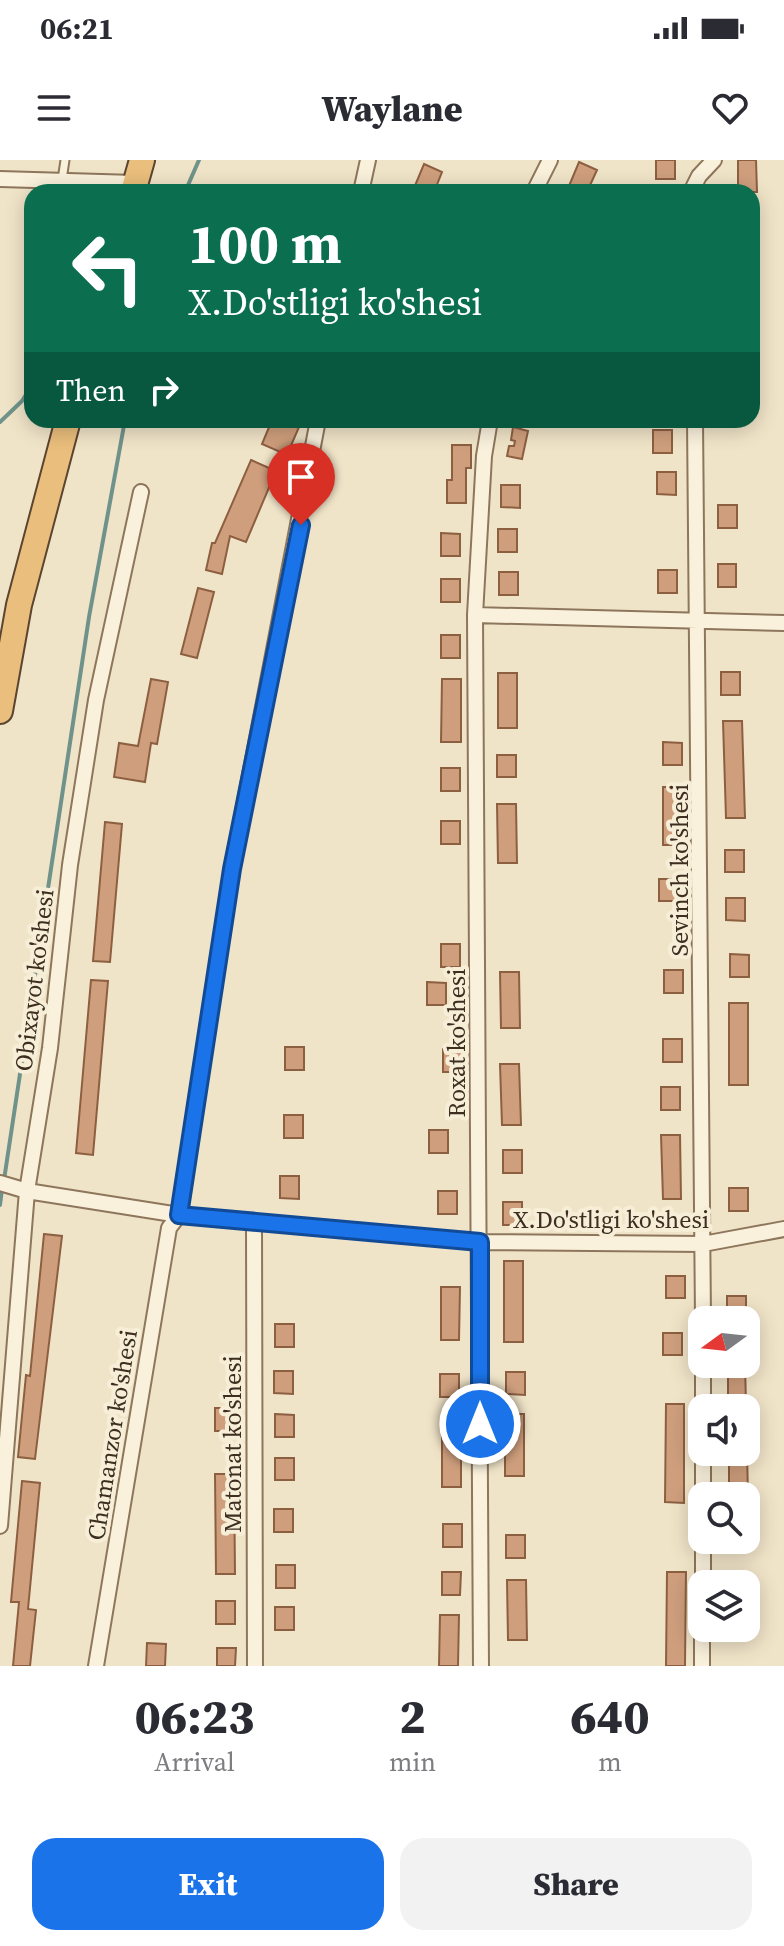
<!DOCTYPE html>
<html lang="en">
<head>
<meta charset="utf-8">
<style>
	:root { --surface:#fff; --page:#f2f2f3; --text:#2b2b33; --muted:#7c7c81; --accent:#1a73e8 }
	body { margin:0; font-family:"Source Serif 4",serif; background:var(--page); color:var(--text); height:100vh; display:flex; flex-direction:column; font-size:30px; white-space:nowrap }
	* { box-sizing:border-box; margin:0 }
	p { font-size:26px; color:var(--muted) }
	.icon { flex:none; width:44px; height:44px; fill:none; stroke:currentColor; stroke-width:2; stroke-linecap:round; stroke-linejoin:round }
	.map { position:relative; height:1506px; overflow:hidden }
	.sheet { display:flex; flex-direction:column; background:var(--surface); flex:1 }
	.sheet>* { flex:none }
	.top-card { position:absolute; left:24px; top:24px; width:736px; height:244px; border-radius:24px; box-shadow:0 4px 20px #0003; background:#0b6e4f; color:#fff; overflow:hidden }
	.needle { width:52px; rotate:255deg }
	.buttons { position:absolute; left:688px; top:1146px; display:grid; gap:16px }
	.buttons a { display:grid; place-items:center; width:72px; height:72px; border-radius:16px; background:var(--surface); box-shadow:0 4px 20px #0003; font-size:40px }
	.pin { position:absolute; display:grid; place-items:center; width:68px; height:68px; color:#fff; margin:-82px -34px; border-radius:50% 50% 50% 0; rotate:-45deg; box-shadow:0 0 8px #0007 }
	.pin .icon { rotate:45deg }
	.me { position:absolute; width:88px; margin:-44px; rotate:0deg; stroke-linejoin:round; filter:drop-shadow(0 0 6px #0008) }
	.turn { display:flex; align-items:center; gap:28px; height:168px; padding:0 32px; font-size:36px }
	.turn .icon { width:104px; height:104px; stroke-width:2.5 }
	.turn b { display:block; font-size:56px; line-height:68px }
	.then { display:flex; align-items:center; height:76px; padding:0 32px; background:#0003; gap:16px; font-size:30px }
	.eta { display:flex; justify-content:space-evenly; align-items:center; height:136px; text-align:center }
	.eta b { font-size:48px; font-weight:800; line-height:56px }
	.cta { display:flex; gap:16px; margin-top:auto; padding:16px 32px }
	.cta a { flex:1; height:92px; border-radius:24px; background:var(--accent); color:#fff; font-size:32px; font-weight:800; line-height:92px; text-align:center }
	.cta a+a { background:var(--page); color:var(--text) }
	.status { display:flex; justify-content:space-between; align-items:center; height:56px; padding:0 40px; background:var(--surface); direction:ltr }
	.status svg { height:22px; fill:currentColor }
	header { display:flex; justify-content:space-between; align-items:center; height:104px; padding:0 32px; background:var(--surface); font-size:36px; font-weight:800 }
	.map>svg:first-child { display:block }
	.lines { fill:none; stroke-linecap:round; stroke-linejoin:round }
	.stream { stroke:#6f938a; stroke-width:4 }
	.building { fill:#cf9f7d; stroke:#8d5f41; stroke-width:2 }
	.service-casing { stroke:#8d765c; stroke-width:11 }
	.minor-casing { stroke:#8d765c; stroke-width:18 }
	.trunk-casing { stroke:#5b4430; stroke-width:28 }
	.service { stroke:#faf1dc; stroke-width:7 }
	.minor { stroke:#faf1dc; stroke-width:14 }
	.trunk { stroke:#eabe7c; stroke-width:24 }
	.route-casing { stroke:#114b97; stroke-width:20 }
	.route { stroke:#1a73e8; stroke-width:14 }
	.labels { text-anchor:middle; dominant-baseline:central; stroke-width:8; stroke-linejoin:round; paint-order:stroke }
	.street-label { font-size:24px; fill:#3d2e20; stroke:#f7eed8 }
</style>
</head>
<body>
<div class="status"><b>06:21</b><svg viewBox="0 0 49 12"><path d="M0 12V9h3v3zM5 12V6h3v6zM10 12V3h3v9zM15 12V0h3v12zM26 1h20v11H26zM47 4h2v5h-2z"/></svg></div>
<header><svg class="icon" aria-label="menu" viewBox="0 0 24 24"><path d="M4 6h16M4 12h16M4 18h16"/></svg>Waylane<svg class="icon" aria-label="heart" viewBox="0 0 24 24"><path d="M12 20l-8-8c-3-5 5-10 8-4 3-6 11-1 8 4z"/></svg></header>
<div class="map">
<svg width="784" height="1506" viewBox="0 0 784 1506">
	<rect width="100%" height="100%" fill="#f0e4c8"/>
	<g class="lines">
		<!-- stream -->
		<path class="stream" d="M185,32L199,0
			M0,262L22,241L32,225
			M4,1020L89,457L125,260
			M0,1045L2,1029"/>
	</g>
	<!-- building -->
	<path class="building" d="M656,0H675V19H656Z
		M738,0H756L757,32H738Z
		M579,2L597,10L587,32L569,26Z
		M424,4L442,12L434,32L414,28Z
		M272,260H302L287,295L262,284Z
		M513,267L528,271L522,299L507,296L509,286H514L515,281L511,280Z
		M653,270H672V293H653Z
		M452,285H471V308H466V343H447V320H452Z
		M251,300L276,311L246,382L230,376L222,414L206,410L212,383H215Z
		M657,312H676V335L657,334Z
		M501,325H520V348L501,347Z
		M718,345H737V368H718Z
		M498,369H517V392H498Z
		M441,373L460,374V396H441Z
		M718,404H736V427H718Z
		M658,410H677V433H658Z
		M499,412H518V435H499Z
		M441,419H460V442H441Z
		M198,428L214,432L197,498L181,494Z
		M441,475H460V498H441Z
		M721,512H740V535H721Z
		M498,513H517V568H498Z
		M151,519L168,522L157,584L151,583L145,622L114,617L119,583L138,586Z
		M442,519H461V582H441Z
		M723,561H742L745,658H726Z
		M663,582L682,583V605H663Z
		M497,595H516V617H497Z
		M441,608H460V631H441Z
		M663,627H682V685H663Z
		M497,644H516L517,703H498Z
		M441,661H460V684H441Z
		M105,662L122,664L110,802L93,801Z
		M725,690H744V712H725Z
		M659,719H678V741H659Z
		M726,738H745V761L726,760Z
		M441,784H460V807H441Z
		M730,794L749,795V817H730Z
		M664,810H683V833H664Z
		M500,812H519L520,868H501Z
		M91,820L108,821L93,995L76,993Z
		M427,822L446,823V845H427Z
		M729,843H748V925H729Z
		M663,879H682V902H663Z
		M285,887H304V910H285Z
		M443,889H462V912H443Z
		M500,904H519L521,965H502Z
		M661,927H680V950H661Z
		M284,955H303V978H284Z
		M429,970H448V993H429Z
		M661,975H680L681,1039H663Z
		M503,990H522V1013H503Z
		M280,1016H299V1039L280,1038Z
		M729,1028H748V1051H729Z
		M438,1031H457V1054H438Z
		M503,1042H522V1065H503Z
		M44,1074L62,1076L35,1299L18,1297L26,1215L30,1216Z
		M504,1101H523V1182H504Z
		M666,1116H685V1138H666Z
		M441,1127H460L459,1180H441Z
		M727,1136H746V1159H727Z
		M275,1164H294V1187H275Z
		M663,1173H682V1195H663Z
		M728,1204H745L746,1245H728Z
		M274,1211H293V1234L274,1233Z
		M506,1212H525V1235L506,1234Z
		M440,1214H459V1237H440Z
		M666,1244H684V1343L665,1342Z
		M215,1248H234V1271H215Z
		M275,1254L294,1255V1277H275Z
		M505,1254H524V1316H505Z
		M442,1266H461V1327H442Z
		M729,1292H747L748,1336H729Z
		M275,1298H294V1320H275Z
		M215,1314H234L235,1414H216Z
		M22,1321L40,1323L28,1449L36,1450L30,1506H13L19,1442H11Z
		M274,1349H293V1372H274Z
		M443,1364H462V1387H443Z
		M506,1375H525V1398H506Z
		M276,1405H295V1428H276Z
		M442,1412H461L460,1435H442Z
		M667,1412H686L685,1506H666Z
		M507,1420H526L527,1480H508Z
		M216,1441H235V1464H216Z
		M275,1447H294V1470H275Z
		M440,1455H459L458,1506H439Z
		M147,1483L166,1484L165,1506H146Z
		M217,1488H236L235,1506H217Z"/>
	<g class="lines">
		<!-- service casing -->
		<g class="service-casing">
			<path id="service" d="M62,20L65,0"/>
		</g>
		<!-- minor casing -->
		<g class="minor-casing">
			<path id="minor" d="M0,19L135,23
				M361,32L368,0
				M534,32L550,0
				M691,32L699,16L714,0
				M695,260L703,1160
				M475,455L784,463
				M0,1023L27,1031L179,1055L480,1082L703,1084L784,1069
				M254,1061L255,1506
				M703,1248V1204
				M703,1336V1292
				M0,1366L27,1031L50,888L70,705L96,540L141,332
				M703,1424V1380
				M96,1506L169,1068L179,1055L232,709L318,260
				M481,1506L475,455L484,296L490,260
				M702,1506V1468"/>
		</g>
		<!-- trunk casing -->
		<g class="trunk-casing">
			<path id="trunk" d="M133,32L142,0
				M0,551L19,445L68,260"/>
		</g>
		<!-- service -->
		<use href="#service" class="service"/>
		<!-- minor -->
		<use href="#minor" class="minor"/>
		<!-- trunk -->
		<use href="#trunk" class="trunk"/>
	</g>
	<g class="lines">
		<!-- route casing -->
		<g class="route-casing">
			<path id="route" d="M301,365L232,709L179,1055L480,1082V1264"/>
		</g>
		<!-- route -->
		<use href="#route" class="route"/>
	</g>
	<g class="labels">
		<!-- street labels -->
		<g class="street-label">
			<text transform="translate(679 710) rotate(-90)">Sevinch ko'shesi</text>
			<text transform="translate(34 820) rotate(-83)">Obixayot ko'shesi</text>
			<text transform="translate(456 883) rotate(-90)">Roxat ko'shesi</text>
			<text x="611" y="1059">X.Do'stligi ko'shesi</text>
			<text transform="translate(112 1275) rotate(-81)">Chamanzor ko'shesi</text>
			<text transform="translate(232 1284) rotate(-90)">Matonat ko'shesi</text>
		</g>
	</g>
</svg>
<div class="buttons">
<a><svg class="needle" viewBox="-14 -14 28 28"><path d="M0-13l5 13h-10z" fill="#e53935"/><path d="M0 13l5-13h-10z" fill="#7c7c81"/></svg></a>
<a><svg class="icon" aria-label="sound" viewBox="0 0 24 24"><path d="M4 9h4l5-4v14l-5-4H4zM17 9q2 3 0 6"/></svg></a>
<a><svg class="icon" aria-label="search" viewBox="0 0 24 24"><circle cx="10" cy="10" r="6"/><path d="M15 15l6 6"/></svg></a>
<a><svg class="icon" aria-label="layers" viewBox="0 0 24 24"><path d="M12 4l9 5-9 5-9-5zM3 14l9 5 9-5"/></svg></a>
</div>
<div class="pin" style="left:301px;top:365px;background:#d93025"><svg class="icon" aria-label="arrive" viewBox="0 0 24 24"><path d="M6 21V4h12l-3 4 3 4H6"/></svg></div>
<svg class="me" style="left:480px;top:1264px" viewBox="-20 -20 40 40"><circle r="17" fill="#1a73e8" stroke="#fff" stroke-width="3"/><path d="M0-11L8 9 0 5-8 9z" fill="#fff"/></svg>
<div class="top-card">
<div class="turn"><svg class="icon" aria-label="left" viewBox="0 0 24 24"><path d="M17 20v-9H6M10 6l-5 5 5 5"/></svg><div><b>100 m</b>X.Do'stligi ko'shesi</div></div>
<div class="then">Then<svg class="icon" aria-label="right" viewBox="0 0 24 24"><path d="M7 20v-9h11M14 6l5 5-5 5"/></svg></div>
</div>
</div>
<section class="sheet">
<div class="eta">
<div><b>06:23</b><p>Arrival</p></div>
<div><b>2</b><p>min</p></div>
<div><b>640</b><p>m</p></div>
</div>
<div class="cta"><a>Exit</a><a>Share</a></div>
</section>
</body>
</html>
